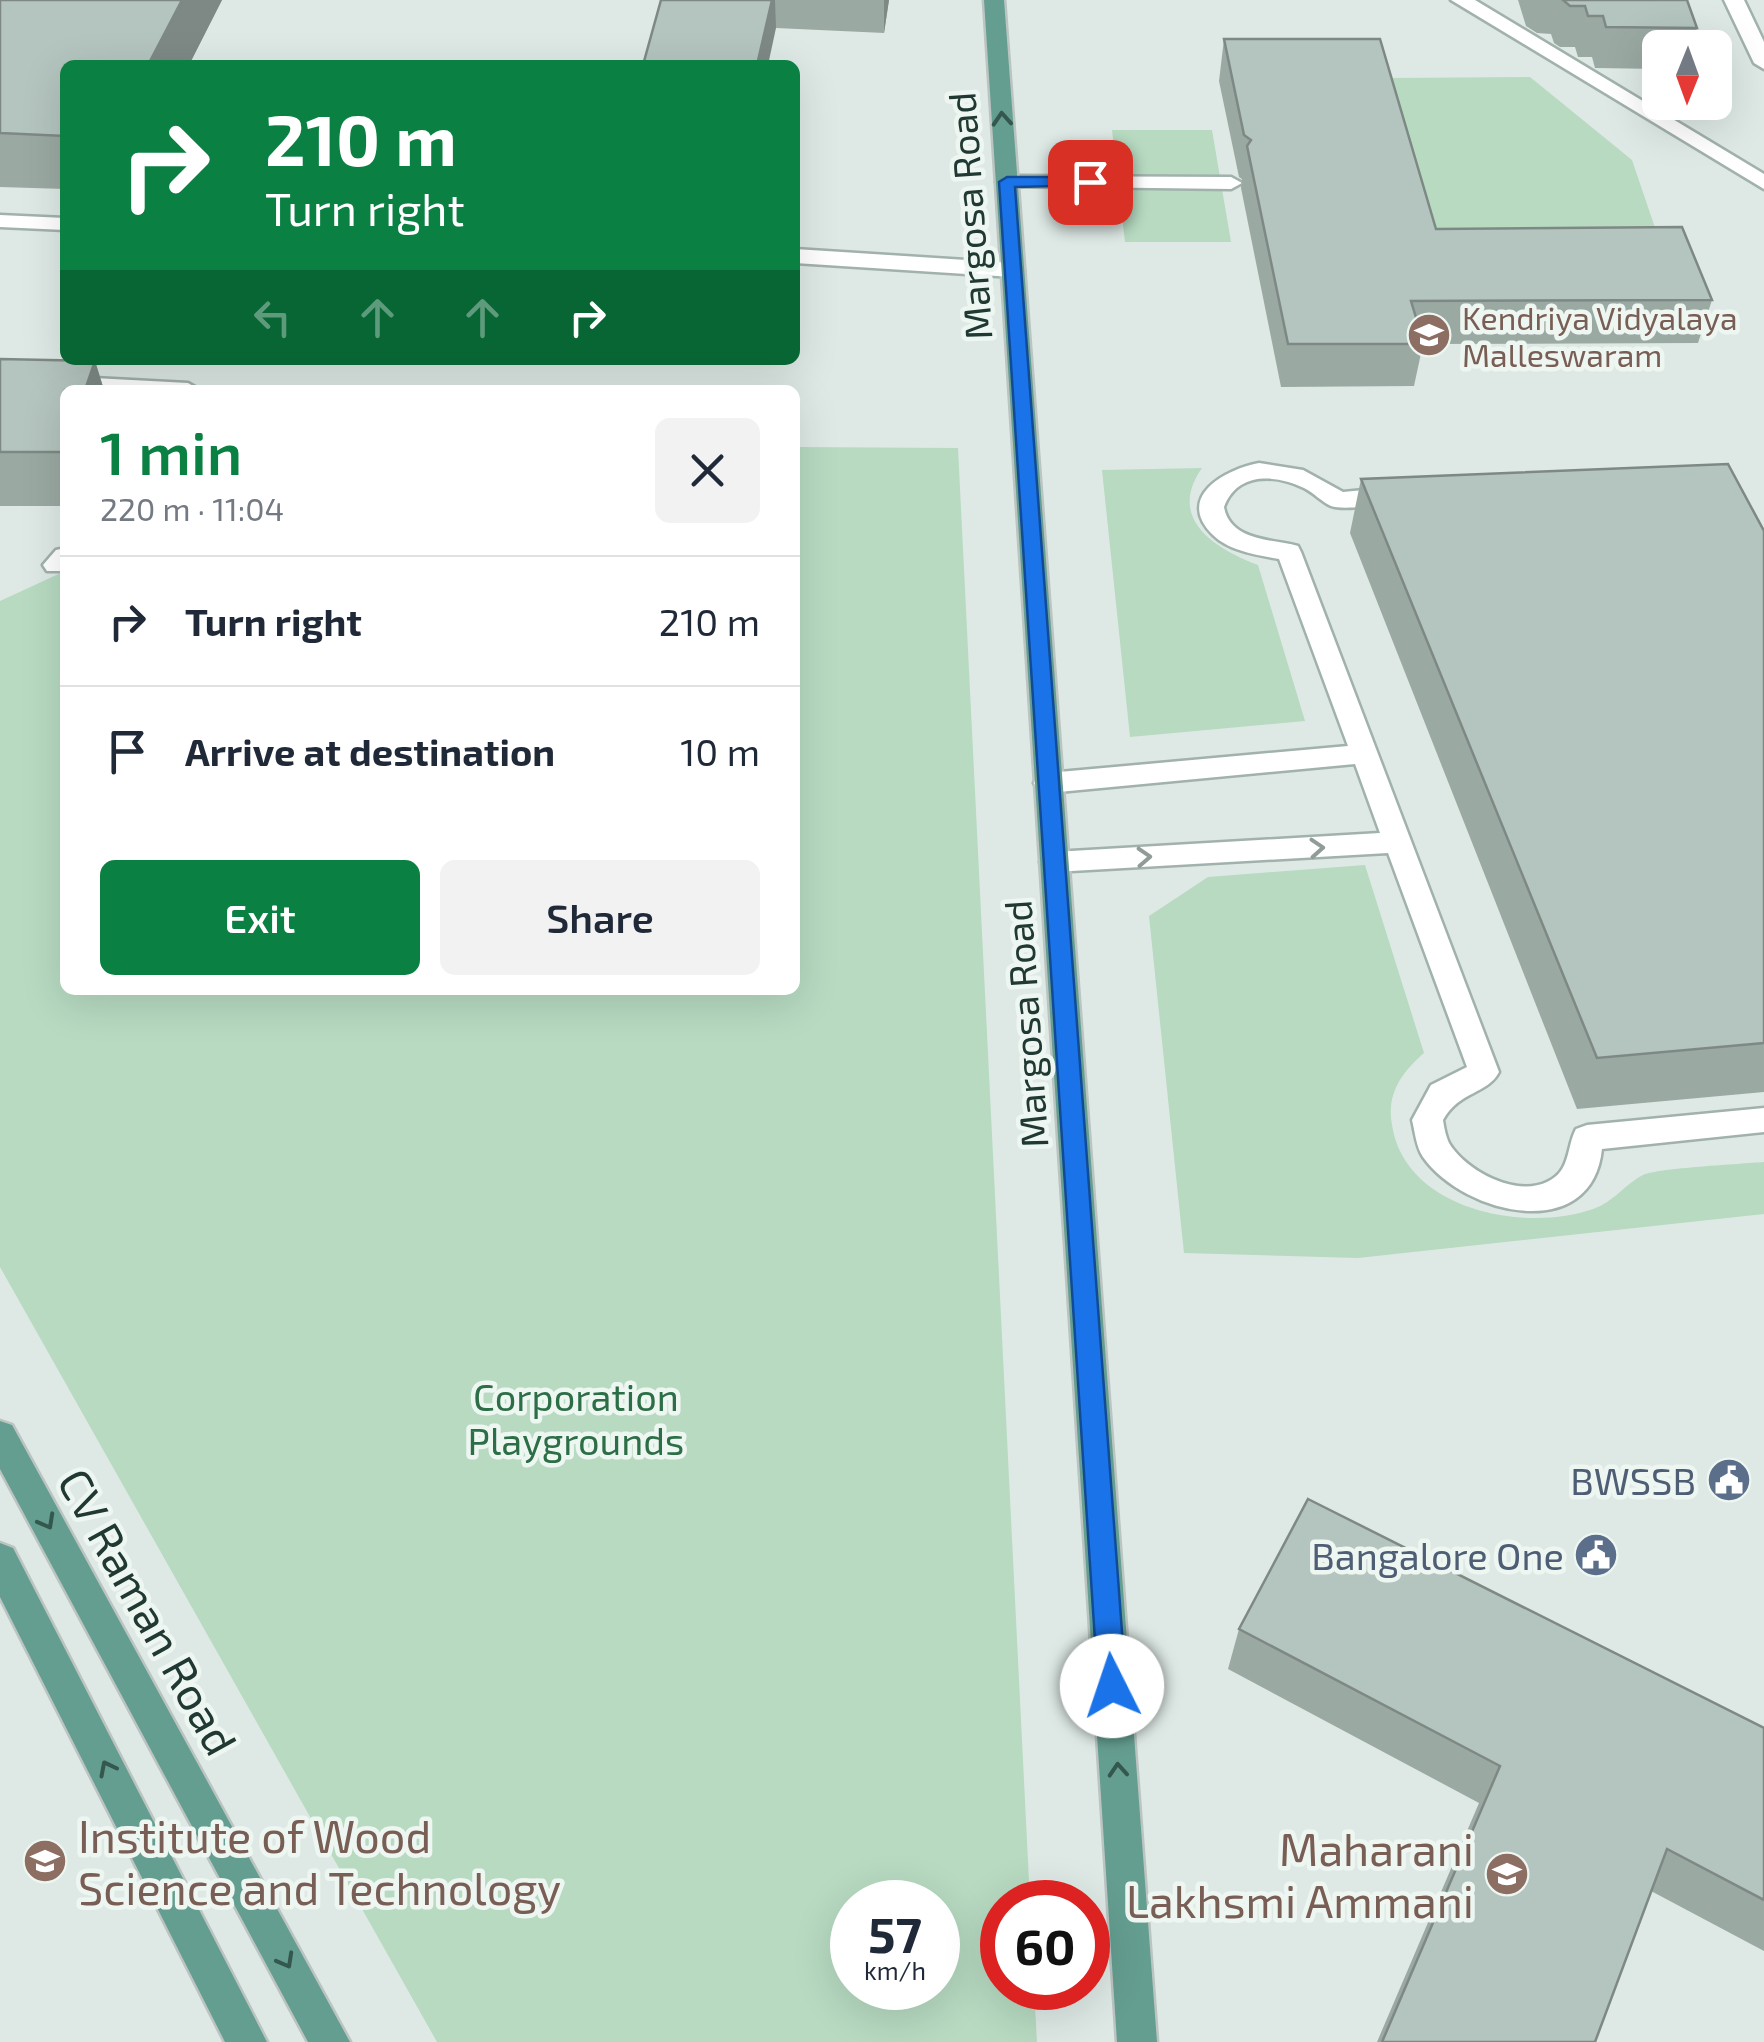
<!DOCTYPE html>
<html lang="en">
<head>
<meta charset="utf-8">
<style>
	:root { --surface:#fff; --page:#f2f2f3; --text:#1f2937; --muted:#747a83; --line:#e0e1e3; --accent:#0b8043 }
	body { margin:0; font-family:"Exo 2",sans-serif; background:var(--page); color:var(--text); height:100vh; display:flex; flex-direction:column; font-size:38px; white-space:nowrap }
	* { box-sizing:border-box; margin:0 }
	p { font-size:32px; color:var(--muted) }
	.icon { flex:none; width:55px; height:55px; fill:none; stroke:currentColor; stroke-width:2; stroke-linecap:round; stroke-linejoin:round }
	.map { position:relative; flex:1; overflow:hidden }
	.side { position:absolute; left:60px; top:385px; width:740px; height:610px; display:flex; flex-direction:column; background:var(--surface); border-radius:15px; box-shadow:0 10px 40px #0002 }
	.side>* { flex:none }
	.guide { position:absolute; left:60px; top:60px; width:740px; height:305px; border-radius:15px; box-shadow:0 10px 40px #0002; background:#0b8043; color:#fff; overflow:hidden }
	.needle { width:65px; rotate:181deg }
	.fabs { position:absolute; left:1642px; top:30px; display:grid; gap:20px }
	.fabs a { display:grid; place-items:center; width:90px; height:90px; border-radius:15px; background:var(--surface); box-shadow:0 10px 40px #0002; font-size:50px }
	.speed { position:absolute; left:830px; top:1880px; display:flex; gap:20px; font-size:50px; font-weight:700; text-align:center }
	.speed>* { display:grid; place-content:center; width:130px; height:130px; border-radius:50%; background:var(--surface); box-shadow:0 10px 40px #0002; line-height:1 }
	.speed small { font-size:25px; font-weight:400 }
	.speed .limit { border:15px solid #d22; background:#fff; color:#111 }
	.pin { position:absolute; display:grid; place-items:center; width:85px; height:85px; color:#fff; margin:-42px; border-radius:20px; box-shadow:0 5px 15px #0006 }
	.me { position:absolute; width:110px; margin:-55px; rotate:356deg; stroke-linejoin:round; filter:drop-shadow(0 0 8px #0008) }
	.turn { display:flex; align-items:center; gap:35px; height:210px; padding:0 40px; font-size:45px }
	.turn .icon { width:130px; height:130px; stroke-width:2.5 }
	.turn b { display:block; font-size:70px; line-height:85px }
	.lanes { display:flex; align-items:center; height:95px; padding:0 40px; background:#0003; justify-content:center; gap:50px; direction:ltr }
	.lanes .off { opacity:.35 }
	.round { display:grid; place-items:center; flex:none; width:105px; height:105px; border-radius:15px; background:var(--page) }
	.summary { display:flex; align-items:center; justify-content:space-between; height:170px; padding:0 40px }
	h1 { font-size:60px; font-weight:600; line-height:75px; color:var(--accent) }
	.cta { display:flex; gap:20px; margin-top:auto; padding:20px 40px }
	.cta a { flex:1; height:115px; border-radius:15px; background:var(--accent); color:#fff; font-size:40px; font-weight:600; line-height:115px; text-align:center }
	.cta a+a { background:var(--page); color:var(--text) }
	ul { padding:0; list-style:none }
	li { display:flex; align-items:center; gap:30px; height:130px; padding:0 40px; border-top:2px solid var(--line) }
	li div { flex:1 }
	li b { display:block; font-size:38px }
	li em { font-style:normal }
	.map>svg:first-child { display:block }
	.green { fill:#b7dac1; fill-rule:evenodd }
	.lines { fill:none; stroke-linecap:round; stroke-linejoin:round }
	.lane-casing { stroke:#a1b1ac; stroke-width:5 }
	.street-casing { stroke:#a1b1ac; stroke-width:5 }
	.primary-casing { stroke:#bcc4c2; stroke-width:5 }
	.lane { fill:#fff; fill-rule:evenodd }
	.street { fill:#fff; fill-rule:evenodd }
	.primary { fill:#649e90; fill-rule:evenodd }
	.wall { fill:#9ba9a3 }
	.shaded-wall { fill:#7e8985 }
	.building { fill:#b4c4be; stroke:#7e8985; stroke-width:2.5 }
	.oneway { stroke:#34574e }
	.oneway2 { stroke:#909c98 }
	.route { fill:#1a73e8; stroke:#114b97; stroke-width:2.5 }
	.labels { text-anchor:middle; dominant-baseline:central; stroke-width:9; stroke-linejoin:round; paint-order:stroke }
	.far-education-label { font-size:32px; fill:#785e54; stroke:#eef6f2; text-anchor:start }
	.street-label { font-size:38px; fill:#203932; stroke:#eef6f2 }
	.park-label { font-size:38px; fill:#2c6e46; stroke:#eef6f2 }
	.service-label { font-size:38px; fill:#4e5e75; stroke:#eef6f2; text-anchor:end }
	.near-street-label { font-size:45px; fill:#203932; stroke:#eef6f2 }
	.near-education-label { font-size:45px; fill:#785e54; stroke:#eef6f2; text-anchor:start }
</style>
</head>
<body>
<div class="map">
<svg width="1764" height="2042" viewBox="0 0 1764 2042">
	<rect width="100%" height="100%" fill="#dee9e5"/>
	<!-- green -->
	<path class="green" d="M1530,77L1632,160L1666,260L1440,261L1388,78Z
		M1112,130H1212L1231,242H1125Z
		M795,447L958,448L1030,1902H1002V1988H1034L1037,2042H437L0,1267V601L65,571V990H795ZM852,1902H938V1988H852Z
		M1202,468C1167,518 1213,548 1258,565L1305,721L1130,737L1102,470Z
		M1365,865L1424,1053C1402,1072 1386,1094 1392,1125C1405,1210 1524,1233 1593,1209C1614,1202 1625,1184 1643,1175C1658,1168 1741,1164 1764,1162V1214L1358,1258L1184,1253L1149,916L1208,877Z"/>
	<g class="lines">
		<!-- lane casing -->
		<g class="lane-casing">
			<path id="lane" d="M1007,176L1231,177L1242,183L1231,189L1000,186L996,182Z
				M0,215L65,218V230L0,227Z
				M795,249L1013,263L1024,270L1013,277L795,263Z
				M0,373L188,383L200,390L0,387Z
				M1259,463L1303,470L1343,492L1395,487L1407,495C1399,504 1344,511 1331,506C1322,502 1314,493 1304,488C1275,474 1237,472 1224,507C1230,541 1272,539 1298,546L1301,552L1499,1072C1488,1094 1459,1091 1443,1120C1444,1127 1446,1137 1449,1143C1466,1171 1515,1197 1547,1182C1571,1171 1566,1148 1576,1129L1587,1125L1764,1108V1132L1602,1149C1592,1245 1464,1215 1423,1157C1416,1147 1415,1132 1412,1120L1431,1085L1467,1067L1388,853L1054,872L1044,869L1040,862L1044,855L1054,852L1380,833L1355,764L1048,793L1038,790L1034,783L1038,776L1048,773L1348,746L1279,559C1257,555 1229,551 1213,535C1174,497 1226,469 1259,463Z
				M65,548V571H47L43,565L56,550Z"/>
		</g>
		<!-- street casing -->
		<g class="street-casing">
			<path id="street" d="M1451,0H1475L1764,174V189Z
				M1724,0H1744L1764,42V69L1754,63Z"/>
		</g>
		<!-- primary casing -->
		<g class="primary-casing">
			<path id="primary" d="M984,0H1004L1157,2042H1117Z
				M0,1421L12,1425L350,2042H308L0,1469Z
				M0,1543L13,1548L267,2042H225L0,1597Z"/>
		</g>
		<!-- lane -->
		<use href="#lane" class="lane"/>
		<!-- street -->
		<use href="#street" class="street"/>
		<!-- primary -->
		<use href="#primary" class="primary"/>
	</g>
	<!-- wall -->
	<path class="wall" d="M0,0H222L189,65H65V189L0,187Z
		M661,0H889L884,33L776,28Z
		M1518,0H1687L1697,28L1692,48H1660V69L1595,68L1592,57H1578L1575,47H1560L1554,43L1551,34L1537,33L1526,26Z
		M1224,39L1436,229L1712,300L1698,343L1423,344L1414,386L1281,387L1241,188L1242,179L1239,177L1219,81Z
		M0,359L95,361L104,390H65V506H0Z
		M1361,479L1764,531V1092L1577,1109L1350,533Z
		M1239,1629L1764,1728V1951L1651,1891L1595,2042H1377L1479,1803L1228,1669Z"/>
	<!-- shaded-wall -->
	<path class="shaded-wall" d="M182,0H222L189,65H148Z
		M772,0H775L776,28L768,65H757Z
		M884,0H889L884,33Z
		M95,361L104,390H85Z"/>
	<!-- building -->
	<path class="building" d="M0,0H182L148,65H65V136L0,133Z
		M661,0H772L757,65H643Z
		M1563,0H1687L1697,28L1606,27L1603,16H1588L1585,6H1570Z
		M1224,39H1380L1436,229L1682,227L1712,300L1411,301L1424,344H1288L1247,146L1251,140L1244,135Z
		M0,359L95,361L85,390H65L64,452H0Z
		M1728,464L1764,531V1043L1597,1058L1361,479Z
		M1308,1499L1764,1728V1900L1667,1849L1595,2042H1382L1500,1766L1239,1629Z"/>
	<!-- one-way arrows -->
	<defs><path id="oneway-chevron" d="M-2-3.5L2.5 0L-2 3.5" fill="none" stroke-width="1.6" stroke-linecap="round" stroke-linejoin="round" transform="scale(2.5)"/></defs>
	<g class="oneway">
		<use href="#oneway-chevron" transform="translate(1002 119) rotate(-94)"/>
		<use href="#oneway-chevron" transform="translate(47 1522) rotate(61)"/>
		<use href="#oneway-chevron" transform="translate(107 1768) rotate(-117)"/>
		<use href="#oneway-chevron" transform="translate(1118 1770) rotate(-94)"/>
		<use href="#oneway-chevron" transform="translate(286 1961) rotate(61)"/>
	</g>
	<g class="oneway2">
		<use href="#oneway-chevron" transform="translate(1317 848) rotate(-4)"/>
		<use href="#oneway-chevron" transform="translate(1144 857) rotate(-3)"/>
	</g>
	<!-- route -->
	<path class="route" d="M1090,177L1096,179V185L1015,187L1126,1686L1122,1696L1112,1700L1102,1696L1098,1686L999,182L1007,177Z"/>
	<!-- icons -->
	<defs>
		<g id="school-disc" transform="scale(2.25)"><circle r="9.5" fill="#8d6e63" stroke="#eef6f2"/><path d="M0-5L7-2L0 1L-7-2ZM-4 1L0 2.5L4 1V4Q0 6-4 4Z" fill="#fff"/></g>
		<g id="civic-disc" transform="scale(2.25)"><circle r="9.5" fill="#5c6f8a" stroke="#eef6f2"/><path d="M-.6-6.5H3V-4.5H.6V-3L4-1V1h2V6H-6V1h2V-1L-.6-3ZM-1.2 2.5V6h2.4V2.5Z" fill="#fff"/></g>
		<g id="university-disc" transform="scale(2.25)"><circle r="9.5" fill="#8d6e63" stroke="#eef6f2"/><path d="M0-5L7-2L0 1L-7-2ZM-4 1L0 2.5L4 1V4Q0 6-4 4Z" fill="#fff"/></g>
	</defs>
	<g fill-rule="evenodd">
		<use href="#school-disc" x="1429" y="335"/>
		<use href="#civic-disc" x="1729" y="1480"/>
		<use href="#civic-disc" x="1596" y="1555"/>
		<use href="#university-disc" x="45" y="1861"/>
		<use href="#university-disc" x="1507" y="1874"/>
	</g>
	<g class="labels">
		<!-- far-education labels -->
		<g class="far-education-label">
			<text x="1462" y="317">Kendriya Vidyalaya<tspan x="1462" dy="37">Malleswaram</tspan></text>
		</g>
		<!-- street labels -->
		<g class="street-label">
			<text transform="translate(969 216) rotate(-94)">Margosa Road</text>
			<text transform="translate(1025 1024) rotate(-94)">Margosa Road</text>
		</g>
		<!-- park labels -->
		<g class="park-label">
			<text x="576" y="1396">Corporation<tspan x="576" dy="44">Playgrounds</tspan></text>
		</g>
		<!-- service labels -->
		<g class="service-label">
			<text x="1696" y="1480">BWSSB</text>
			<text x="1564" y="1555">Bangalore One</text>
		</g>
		<!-- near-street labels -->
		<g class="near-street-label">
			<text transform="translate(149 1611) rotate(61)">CV Raman Road</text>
		</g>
		<!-- near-education labels -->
		<g class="near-education-label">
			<text x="78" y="1835">Institute of Wood<tspan x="78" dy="52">Science and Technology</tspan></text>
			<text x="1474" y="1848" text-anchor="end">Maharani<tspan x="1474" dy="52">Lakhsmi Ammani</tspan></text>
		</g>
	</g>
</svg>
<div class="fabs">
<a><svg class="needle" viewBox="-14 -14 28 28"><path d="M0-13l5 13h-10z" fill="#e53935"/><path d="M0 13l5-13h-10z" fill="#747a83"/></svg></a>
</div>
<div class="speed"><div>57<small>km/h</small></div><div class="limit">60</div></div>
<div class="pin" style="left:1090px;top:182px;background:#d93025"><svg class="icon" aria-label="arrive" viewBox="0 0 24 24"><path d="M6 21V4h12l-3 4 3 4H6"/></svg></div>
<svg class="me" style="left:1112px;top:1686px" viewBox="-20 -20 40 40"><circle r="19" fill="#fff"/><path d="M0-13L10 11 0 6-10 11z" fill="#1a73e8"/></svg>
<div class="guide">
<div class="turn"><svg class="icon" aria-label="right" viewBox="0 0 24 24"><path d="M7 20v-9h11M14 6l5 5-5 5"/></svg><div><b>210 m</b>Turn right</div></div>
<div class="lanes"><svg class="icon off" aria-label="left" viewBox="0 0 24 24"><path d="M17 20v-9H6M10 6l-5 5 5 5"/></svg><svg class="icon off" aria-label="ahead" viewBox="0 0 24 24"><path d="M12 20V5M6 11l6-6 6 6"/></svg><svg class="icon off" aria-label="ahead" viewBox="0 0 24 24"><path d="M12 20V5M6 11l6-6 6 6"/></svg><svg class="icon" aria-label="right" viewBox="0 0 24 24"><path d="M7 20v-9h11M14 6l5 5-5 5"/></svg></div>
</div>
<section class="side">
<div class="summary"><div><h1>1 min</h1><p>220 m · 11:04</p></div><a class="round"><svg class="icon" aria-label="close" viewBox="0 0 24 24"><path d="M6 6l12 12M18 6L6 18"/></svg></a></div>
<ul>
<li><svg class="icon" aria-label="right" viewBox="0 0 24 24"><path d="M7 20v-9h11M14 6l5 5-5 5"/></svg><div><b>Turn right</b></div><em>210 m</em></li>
<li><svg class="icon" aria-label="arrive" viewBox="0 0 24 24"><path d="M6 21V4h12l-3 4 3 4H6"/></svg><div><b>Arrive at destination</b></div><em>10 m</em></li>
</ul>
<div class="cta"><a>Exit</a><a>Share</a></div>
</section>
</div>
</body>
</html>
